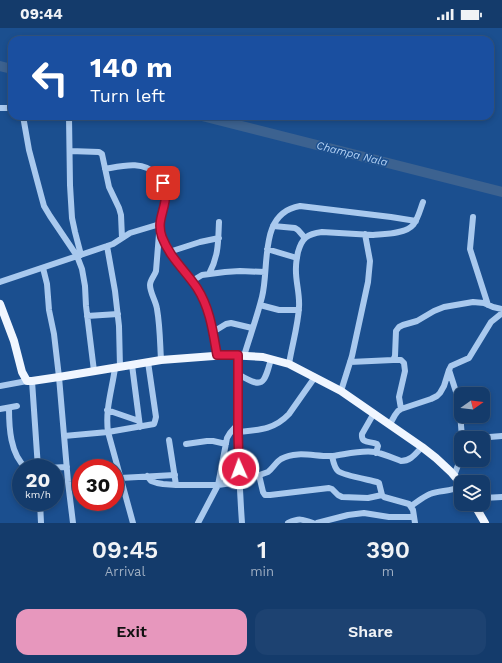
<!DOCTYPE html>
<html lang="en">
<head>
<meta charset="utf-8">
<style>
	:root { --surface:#143b6b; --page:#1d4271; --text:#f1f3f6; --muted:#9dadc1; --line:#33557e; --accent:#e797bd }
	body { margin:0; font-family:"Work Sans",sans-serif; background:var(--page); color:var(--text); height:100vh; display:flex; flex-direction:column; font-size:15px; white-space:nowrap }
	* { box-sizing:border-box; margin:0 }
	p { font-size:13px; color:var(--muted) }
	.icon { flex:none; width:22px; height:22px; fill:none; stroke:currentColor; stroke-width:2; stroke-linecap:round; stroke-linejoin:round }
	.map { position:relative; height:495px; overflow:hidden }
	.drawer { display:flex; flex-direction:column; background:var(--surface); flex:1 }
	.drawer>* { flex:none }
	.top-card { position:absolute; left:8px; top:8px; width:486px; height:84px; border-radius:12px; box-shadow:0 2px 6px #0003,0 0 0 1px var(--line); background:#1a4fa0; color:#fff; overflow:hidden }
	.needle { width:26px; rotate:76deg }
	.tools { position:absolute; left:454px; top:359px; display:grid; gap:8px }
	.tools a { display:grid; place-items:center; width:36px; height:36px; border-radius:8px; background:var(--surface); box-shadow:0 2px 6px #0003,0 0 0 1px var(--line); font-size:20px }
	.speed { position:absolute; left:12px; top:431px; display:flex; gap:8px; font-size:20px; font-weight:700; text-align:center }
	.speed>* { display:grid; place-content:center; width:52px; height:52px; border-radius:50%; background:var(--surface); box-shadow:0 2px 6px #0003,0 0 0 1px var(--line); line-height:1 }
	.speed small { font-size:10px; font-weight:400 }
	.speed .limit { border:6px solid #d22; background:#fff; color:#111 }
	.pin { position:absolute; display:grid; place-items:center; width:34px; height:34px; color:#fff; margin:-17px; border-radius:8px; box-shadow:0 2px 6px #0006 }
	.me { position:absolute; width:44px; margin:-22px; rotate:358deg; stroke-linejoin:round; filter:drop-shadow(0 0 3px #0008) }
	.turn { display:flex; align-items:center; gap:14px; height:84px; padding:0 16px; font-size:18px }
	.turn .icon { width:52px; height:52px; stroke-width:2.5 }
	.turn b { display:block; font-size:28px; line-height:34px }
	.eta { display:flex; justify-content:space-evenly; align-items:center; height:68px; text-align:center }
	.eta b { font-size:24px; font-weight:600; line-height:28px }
	.action { display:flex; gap:8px; margin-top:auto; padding:8px 16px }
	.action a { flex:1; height:46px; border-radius:12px; background:var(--accent); color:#111; font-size:16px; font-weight:600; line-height:46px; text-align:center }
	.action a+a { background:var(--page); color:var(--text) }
	.status { display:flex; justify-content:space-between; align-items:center; height:28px; padding:0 20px; background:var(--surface); direction:ltr }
	.status svg { height:11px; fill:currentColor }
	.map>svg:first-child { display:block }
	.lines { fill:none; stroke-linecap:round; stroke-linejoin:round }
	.river { stroke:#3c6290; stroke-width:10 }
	.minor { stroke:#a9c9ee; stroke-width:6 }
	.major { stroke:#f0f6ff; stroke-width:8 }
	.route-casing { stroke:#92132f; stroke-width:10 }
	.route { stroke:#e11d48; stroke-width:7 }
	.labels { text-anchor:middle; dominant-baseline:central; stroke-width:3; stroke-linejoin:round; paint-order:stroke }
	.water-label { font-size:11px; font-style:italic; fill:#b5d3f5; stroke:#1b4f8f }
</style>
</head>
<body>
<div class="status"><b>09:44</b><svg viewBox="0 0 49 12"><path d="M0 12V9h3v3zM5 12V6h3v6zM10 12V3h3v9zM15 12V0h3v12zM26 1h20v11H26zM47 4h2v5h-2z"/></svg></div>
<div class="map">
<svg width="502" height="495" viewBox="0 0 502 495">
	<rect width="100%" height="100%" fill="#1b4f8f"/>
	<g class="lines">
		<!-- river -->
		<path class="river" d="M0,38L12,41
			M202,88L502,164"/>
		<!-- minor -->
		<path class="minor" d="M0,80H12
			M23,88L29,122L41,167L44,178L50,188L77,228L82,241L85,258L86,278L94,343
			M69,89L70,157L72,190L75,204L81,227
			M70,123L99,124L102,126L109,159L119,180L121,187L122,210
			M105,141C122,138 143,132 157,147C176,167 154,186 162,208C166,220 174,231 182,242C187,248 193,253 198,260C210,281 213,304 217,327
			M473,189L470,221L488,277
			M273,198L295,200L298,202L305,210
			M159,206L156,243C155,247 150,252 150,257C150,265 156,273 157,281C160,298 160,315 161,332
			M107,218L115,263L119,298L120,339
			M267,221L297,230
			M169,224L200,214L219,210
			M43,240L47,256L49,282L54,306L59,349L68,454L73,495
			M209,246C219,227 218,214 219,194
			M192,253L202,247L225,244L240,243L265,244
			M0,254L113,216L130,205L160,196
			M260,277L279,282H299
			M87,288L118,286
			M213,304L226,296L231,295L252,300
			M238,327C237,383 238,439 242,495
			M244,328C250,308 257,289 262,269C270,238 258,185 300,178L391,189L416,193
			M393,332H401L404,335L405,343L399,369L401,381
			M350,334L393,332L395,328L396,303L399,299L403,297L417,293L434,283L444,279L473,274L484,275L493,279L502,281
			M289,336C292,317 298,298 299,279C300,265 295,252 296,239C296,234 297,229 298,224C302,210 307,206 322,204L373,207C383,206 406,206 413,197C418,191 420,182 423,174
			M132,337L140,399
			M115,340C112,362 105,381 108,404L133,495
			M449,342L458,370L460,384L462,410
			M238,346C263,361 264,357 271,331
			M32,353L38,440
			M0,358L27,353
			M341,363L352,328L368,254L370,233L365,206
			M9,380C9,399 10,426 26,440
			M0,381L17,378
			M107,382L139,393
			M374,385L362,406C361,416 370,413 377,416L378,418L376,425
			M390,396L395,387L398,383L401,381L431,371L437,368L440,365L444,358L449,342L451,338L469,330L491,294L502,285
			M238,404C258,402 274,402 289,386L315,349
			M64,408L108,404L154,396L155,393L156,389L148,334
			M477,410L502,408
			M169,412L176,457
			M186,416L207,413H213L226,416
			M332,428C333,432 334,439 338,443C342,447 370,452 377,454L379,455L382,467L384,469L409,476L413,482L415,495
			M46,440L67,439
			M259,447L263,464L265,467H270L329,460L332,461L338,467L342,469L368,470L382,467
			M147,448L151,453L157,455L163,456L176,457H218L239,454L268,444C273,440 276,434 281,431C298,422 315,429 333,428C347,426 361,422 375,424C384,426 393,430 401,433C411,433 416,425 422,419
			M454,448L461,429
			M120,450L175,447
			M483,470L502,469
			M40,474L41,495
			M411,478C417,474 423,469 430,466C441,462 451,464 461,458
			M198,495L218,457L227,410L230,405L238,396
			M288,495C299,490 302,491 313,495
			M317,495L348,487L364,485L389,489H414"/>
		<!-- major -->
		<path class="major" d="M0,276L14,313L22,344L27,353H32L59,349L161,332L227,327L263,329L289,336L341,363L422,419L436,430L451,444L461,456
			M474,476L485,495"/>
	</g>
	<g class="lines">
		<!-- route casing -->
		<g class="route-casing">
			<path id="route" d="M163,155C164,161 166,167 165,173C163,186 157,195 162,209C170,230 185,242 197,260C210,280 213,304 217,327H238V404L239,441"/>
		</g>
		<!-- route -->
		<use href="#route" class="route"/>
	</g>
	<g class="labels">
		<!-- water labels -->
		<g class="water-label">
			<text transform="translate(352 126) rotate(14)">Champa Nala</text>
		</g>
	</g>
</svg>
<div class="tools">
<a><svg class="needle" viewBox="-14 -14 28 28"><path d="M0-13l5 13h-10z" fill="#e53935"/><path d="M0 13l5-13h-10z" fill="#9dadc1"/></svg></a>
<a><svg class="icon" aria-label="search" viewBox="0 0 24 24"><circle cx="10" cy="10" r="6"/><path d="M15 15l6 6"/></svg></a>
<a><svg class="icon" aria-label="layers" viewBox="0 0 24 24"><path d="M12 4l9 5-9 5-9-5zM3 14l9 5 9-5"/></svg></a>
</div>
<div class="speed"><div>20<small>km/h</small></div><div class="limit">30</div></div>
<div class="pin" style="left:163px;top:155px;background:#d93025"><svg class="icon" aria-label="arrive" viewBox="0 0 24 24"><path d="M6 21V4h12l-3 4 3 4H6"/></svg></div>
<svg class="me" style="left:239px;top:441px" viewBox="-20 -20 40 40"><circle r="17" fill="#e11d48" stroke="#fff" stroke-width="3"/><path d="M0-11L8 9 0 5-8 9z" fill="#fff"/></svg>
<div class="top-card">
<div class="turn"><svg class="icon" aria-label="left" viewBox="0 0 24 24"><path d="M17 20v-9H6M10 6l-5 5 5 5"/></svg><div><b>140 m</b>Turn left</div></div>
</div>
</div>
<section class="drawer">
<div class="eta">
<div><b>09:45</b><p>Arrival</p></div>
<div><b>1</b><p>min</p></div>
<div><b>390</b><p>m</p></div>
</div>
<div class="action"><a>Exit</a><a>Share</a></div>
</section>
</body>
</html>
